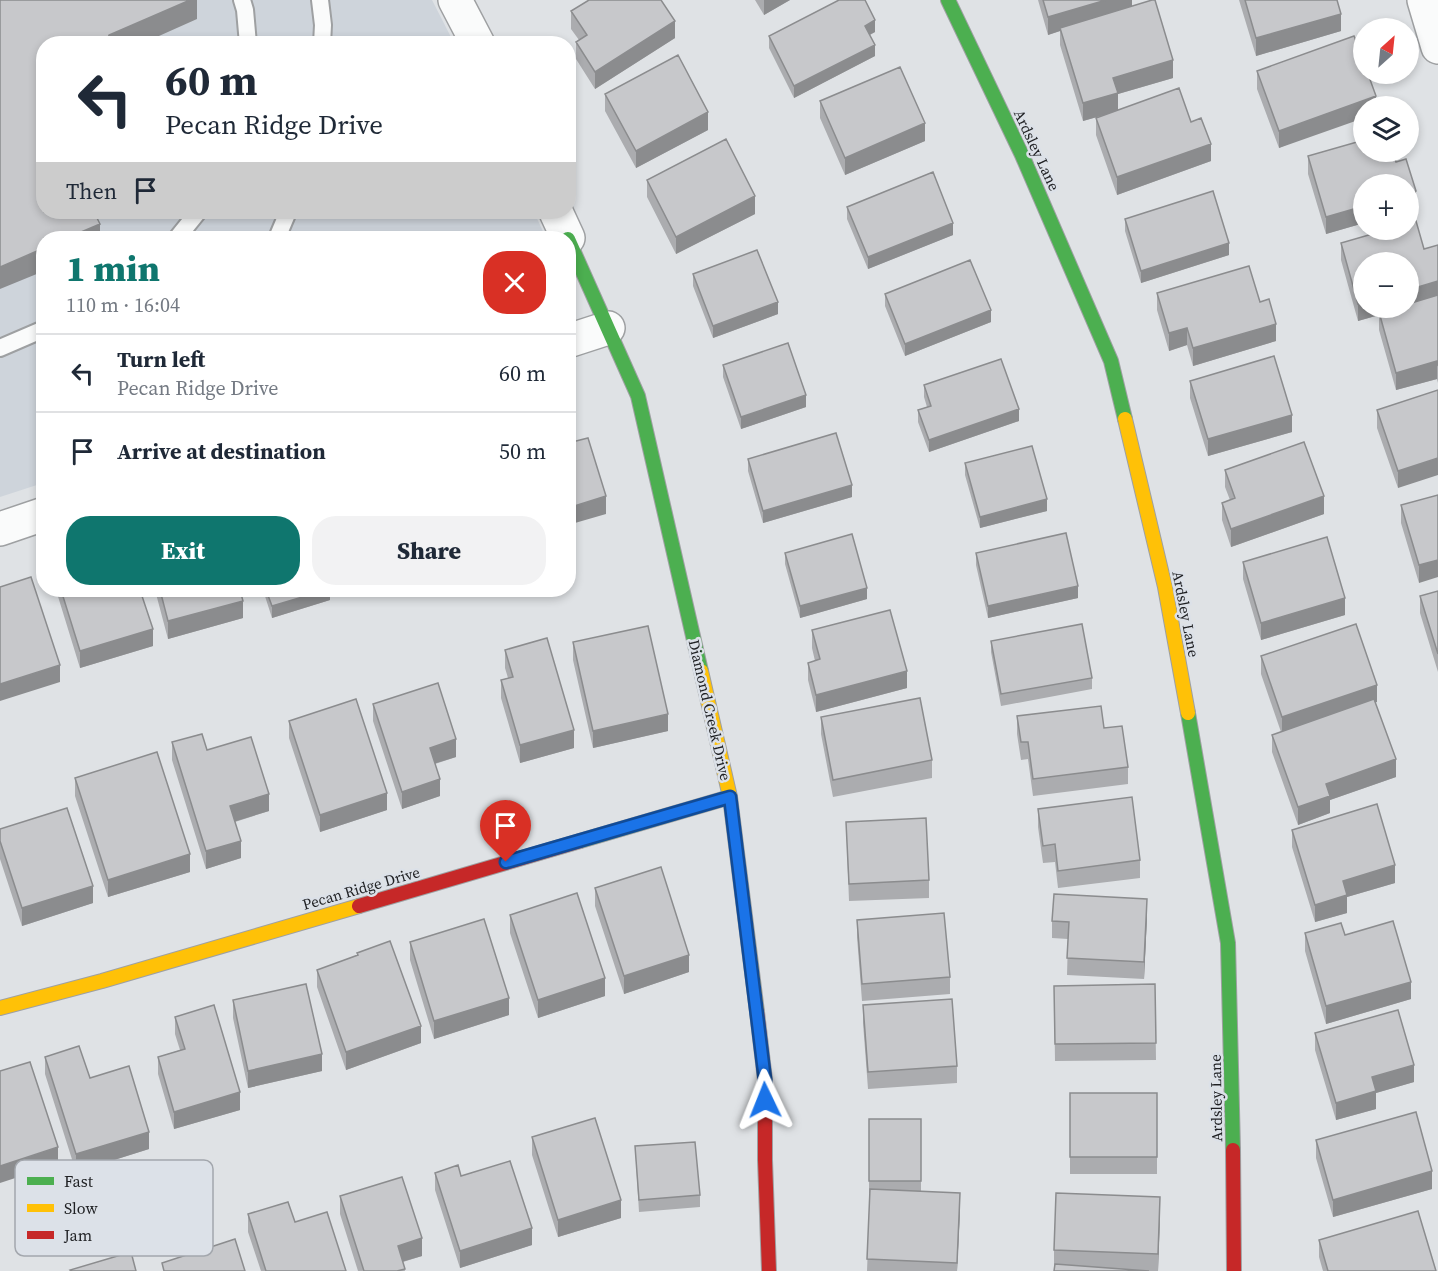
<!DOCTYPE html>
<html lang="en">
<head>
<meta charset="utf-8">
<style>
	:root { --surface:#fff; --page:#f2f2f3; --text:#1f2937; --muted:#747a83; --line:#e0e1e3; --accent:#0f766e }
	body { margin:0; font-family:"Source Serif 4",serif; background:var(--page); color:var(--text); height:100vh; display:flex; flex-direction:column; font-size:22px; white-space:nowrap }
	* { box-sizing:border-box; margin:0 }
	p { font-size:20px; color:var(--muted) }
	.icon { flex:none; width:33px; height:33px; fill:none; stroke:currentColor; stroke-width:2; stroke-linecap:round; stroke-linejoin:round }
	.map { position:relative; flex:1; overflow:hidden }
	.side { position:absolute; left:36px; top:231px; width:540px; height:366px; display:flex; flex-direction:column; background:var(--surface); border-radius:24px; box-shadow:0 3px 9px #0003 }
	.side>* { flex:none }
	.top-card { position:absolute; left:36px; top:36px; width:540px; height:183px; border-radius:24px; box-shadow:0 3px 9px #0003; background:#fff; color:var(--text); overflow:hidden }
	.needle { width:39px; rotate:27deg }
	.fabs { position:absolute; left:1353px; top:18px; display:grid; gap:12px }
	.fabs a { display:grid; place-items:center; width:66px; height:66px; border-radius:50%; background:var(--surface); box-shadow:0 3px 9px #0003; font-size:30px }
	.pin { position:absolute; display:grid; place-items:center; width:51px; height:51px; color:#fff; margin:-62px -26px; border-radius:50% 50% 50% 0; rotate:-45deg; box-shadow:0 0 6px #0007 }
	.pin .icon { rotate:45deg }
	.me { position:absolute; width:66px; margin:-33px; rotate:358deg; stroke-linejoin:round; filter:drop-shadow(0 0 4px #0008) }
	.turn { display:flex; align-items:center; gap:21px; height:126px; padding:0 30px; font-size:27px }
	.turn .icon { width:78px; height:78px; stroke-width:2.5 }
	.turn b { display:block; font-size:42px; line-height:51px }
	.then { display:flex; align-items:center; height:57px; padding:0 30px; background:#0003; gap:12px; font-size:22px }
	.round { display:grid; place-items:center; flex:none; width:63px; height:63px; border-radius:24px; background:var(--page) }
	.overview { display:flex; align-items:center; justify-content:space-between; height:102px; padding:0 30px }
	h1 { font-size:36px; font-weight:800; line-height:45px; color:var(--accent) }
	.primary-button { display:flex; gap:12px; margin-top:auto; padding:12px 30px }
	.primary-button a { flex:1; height:69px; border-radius:24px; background:var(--accent); color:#fff; font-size:24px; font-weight:800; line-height:69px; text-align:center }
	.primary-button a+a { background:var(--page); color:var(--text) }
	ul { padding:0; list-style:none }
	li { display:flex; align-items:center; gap:18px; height:78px; padding:0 30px; border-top:2px solid var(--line) }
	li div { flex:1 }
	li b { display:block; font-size:22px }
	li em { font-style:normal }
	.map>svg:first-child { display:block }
	.built { fill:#ced4db }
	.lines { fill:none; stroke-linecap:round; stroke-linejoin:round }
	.lane-casing { stroke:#9ea0a2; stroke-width:20 }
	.street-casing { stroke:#9ea0a2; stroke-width:36 }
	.fast-casing { stroke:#9ea0a2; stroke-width:16 }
	.slow-casing { stroke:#9ea0a2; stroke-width:16 }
	.jam-casing { stroke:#9ea0a2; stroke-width:16 }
	.lane { stroke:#fafbfb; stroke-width:16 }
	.street { stroke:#fafbfb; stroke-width:33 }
	.fast { stroke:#4caf50; stroke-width:14 }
	.slow { stroke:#ffc107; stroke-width:14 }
	.jam { stroke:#c62828; stroke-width:14 }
	.wall { fill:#abacaf }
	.shaded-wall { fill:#8b8c8e }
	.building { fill:#c7c8cb; stroke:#8b8c8e; stroke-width:1.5 }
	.route-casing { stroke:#114b97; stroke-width:15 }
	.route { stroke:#1a73e8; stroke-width:10 }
	.labels { text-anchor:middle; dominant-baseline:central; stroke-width:5; stroke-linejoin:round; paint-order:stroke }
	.street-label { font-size:15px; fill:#1f2023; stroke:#dce1e8 }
	.key { fill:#dce1e8; stroke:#a3a7ad; stroke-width:1.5 }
	.key-label { font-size:16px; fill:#1f2023 }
</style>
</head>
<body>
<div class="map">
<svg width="1438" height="1271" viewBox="0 0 1438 1271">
	<rect width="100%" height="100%" fill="#dfe2e5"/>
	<!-- built -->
	<path class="built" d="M0,0H432L454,43L44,44V212H534L546,238H44L43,483L0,497Z"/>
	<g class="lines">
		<!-- lane casing -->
		<g class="lane-casing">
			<path id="lane" d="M242,0L245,10L248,44
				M320,0L323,25L322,44
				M177,238L198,212
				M277,238L288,212
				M0,348L44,329"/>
		</g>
		<!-- street casing -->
		<g class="street-casing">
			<path id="street" d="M455,0L478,44
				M1424,0L1438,47
				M556,212L568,238
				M568,341L608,328
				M0,529L44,514"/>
		</g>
		<!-- fast casing -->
		<g class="fast-casing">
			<path id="fast" d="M948,0L1022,155L1111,361L1125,419
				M568,239L638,396L701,671
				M1188,713L1228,943L1233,1150
				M580,841L730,797"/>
		</g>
		<!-- slow casing -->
		<g class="slow-casing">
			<path id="slow" d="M1125,419L1165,587L1188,713
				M701,671L730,797L757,1012
				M0,1008L102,981L359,906"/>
		</g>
		<!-- jam casing -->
		<g class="jam-casing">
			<path id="jam" d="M359,906L580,841
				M757,1012L765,1080V1160L769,1271
				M1233,1150L1234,1271"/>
		</g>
		<!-- lane -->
		<use href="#lane" class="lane"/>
		<!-- street -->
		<use href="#street" class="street"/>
		<!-- fast -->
		<use href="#fast" class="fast"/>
		<!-- slow -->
		<use href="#slow" class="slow"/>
		<!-- jam -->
		<use href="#jam" class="jam"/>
	</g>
	<!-- wall -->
	<path class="wall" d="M755,0H790L764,15Z
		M1038,0H1132V6L1173,78L1118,94V110L1191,122L1211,161L1117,195L1096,135V118L1111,113L1083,121L1060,45V31L1048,35Z
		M1239,0H1337L1341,31L1256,56Z
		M571,11L675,38L595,89L576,59V42L579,40L571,29Z
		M875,32L870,35L875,56L794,98L769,48V36Z
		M1257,71L1376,106L1279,148L1257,89Z
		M605,94L708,130L636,168L605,111Z
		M820,101L925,141L845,175L820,118Z
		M1364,140V152H1393L1396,162L1406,159L1416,191V208L1408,210V184H1364V223L1326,234L1308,174V156Z
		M647,180L755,214L676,254L647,197Z
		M847,207L953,235L868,269L847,219Z
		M1125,219L1229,255L1141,283L1125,231Z
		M1341,243L1424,249L1438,245V383L1437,379L1396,390L1379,330V315L1358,321L1341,260Z
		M693,274L778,314L713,338L693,286Z
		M1157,293L1260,302L1276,341L1193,366L1187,345L1169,351L1157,310Z
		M885,294L991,322L905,356L885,306Z
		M723,365L806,407L741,429L723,377Z
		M1190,381L1292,432L1208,456L1190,398Z
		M924,385L1019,421L929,452L918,422V410L927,407L924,397Z
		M1438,390L1398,488L1377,428V410Z
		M748,459L852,497L763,523L748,471Z
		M965,463L1047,511L980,528L965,475Z
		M1225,470L1324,514L1231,547L1222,520V503L1230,500L1225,487Z
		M1438,495L1419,583L1401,523V505Z
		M785,553L867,599L800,618L785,564Z
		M976,553L1078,598L988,618L976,565Z
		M1243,562L1345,615L1261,640L1243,579Z
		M56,590H140L153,646L80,668Z
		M155,590H240L243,618L168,639Z
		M263,590H330V600L272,618Z
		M1438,591V672L1420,613V596Z
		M812,630L907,688L816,712L808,680V663L815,661L812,648Z
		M991,641L1092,678V689L1001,706L991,652Z
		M573,642L668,731L593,748L573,660Z
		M505,650L574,748L520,763L501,698V680L508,678L505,668Z
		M1261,656L1377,702H1375L1396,777L1330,800V813L1298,825L1272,752V735L1281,732L1261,674Z
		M373,704L456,757L435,764L440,796L402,809L373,721Z
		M1017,716L1104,728L1128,767V784L1033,796L1028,759L1021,760L1017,734Z
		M821,717L932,760V778L833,797L821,734Z
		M289,721L387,810L320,832L289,738Z
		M172,742L207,750L269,811L235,822L241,858L206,869L172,760Z
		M75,778L190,872L108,897L75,796Z
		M1038,809L1140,860V878L1058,888L1055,862L1043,863L1038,827Z
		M846,822L929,880V898L849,901Z
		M0,829L93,903L22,926L0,859Z
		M1292,830L1395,883L1347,897V913L1315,922L1292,847Z
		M595,888L689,972L624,994L595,906Z
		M510,915L605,996L538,1018L510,933Z
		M1147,917L1144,979L1067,975L1068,939L1052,938V921Z
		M857,920L950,977V994L862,1001L857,937Z
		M1305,933L1345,935L1411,999L1326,1024L1305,951Z
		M410,942L509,1015L434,1039L410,960Z
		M357,953L421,1043L346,1070L317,987V970L357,956Z
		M1155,984L1156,1060L1055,1061L1054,986Z
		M233,1000L322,1071L248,1088L233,1018Z
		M863,1005L957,1066V1083L868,1089L863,1023Z
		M175,1017L240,1110L174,1129L158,1074V1057L180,1050L175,1034Z
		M1315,1033L1414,1082L1376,1093V1109L1336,1120L1315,1050Z
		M45,1057L90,1078L149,1149L76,1172L45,1074Z
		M1070,1093H1157V1174H1070Z
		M869,1119H921V1191L960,1210L957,1271H867L870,1193H869Z
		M532,1137L621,1218L558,1237L532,1155Z
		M1316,1140L1432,1189L1333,1217L1316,1158Z
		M635,1146L700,1195V1207L639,1212Z
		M435,1173L461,1176L532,1245L460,1268L435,1190Z
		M340,1196L422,1256L403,1262L405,1271H358L340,1214Z
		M248,1214L346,1271H261L248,1232Z
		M1160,1214L1158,1271H1054V1250Z
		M1319,1240L1436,1271H1323L1319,1257Z"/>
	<!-- shaded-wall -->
	<path class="shaded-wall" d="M190,0H197V19L141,44H106L109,35Z
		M764,0H790L764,15Z
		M1106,0H1132V9L1060,28V31L1048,35V17Z
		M1341,14V31L1256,56V38Z
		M875,20V32L865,37V26Z
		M675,21V38L595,89V72Z
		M875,45V56L794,98V86Z
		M1173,60V78L1118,94V111L1083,121V103L1113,78Z
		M1376,96V106H1364V118L1279,148V131Z
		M708,112V130L636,168V151Z
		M925,123V141L845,175V158Z
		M1211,144V161L1117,195V177Z
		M1416,191V208L1408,210V193Z
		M755,196V214L676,254V237Z
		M1364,206V223L1326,234V217Z
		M953,223V235L868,269V257Z
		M100,224V238H67Z
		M1229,243V255L1141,283V271Z
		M44,248V271L0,289V267Z
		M1438,281V298L1408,307V290Z
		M778,302V314L713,338V326Z
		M1364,302V308H1406L1379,312V315L1358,321V304Z
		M991,310V322L905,356V344Z
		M1276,324V341L1193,366V348Z
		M1187,328V345L1169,351V333Z
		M1437,361V379L1396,390V373Z
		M806,395V407L741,429V417Z
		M1019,409V421L929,452V440Z
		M1292,415V432L1208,456V439Z
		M1438,458V475L1398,488V471Z
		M852,485V497L763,523V511Z
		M606,496V514L568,525V508Z
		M1324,496V514L1231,547V529Z
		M1047,499V511L980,528V517Z
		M1438,560V577L1419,583V565Z
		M1078,586V598L988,618V606Z
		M867,588V599L800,618V606Z
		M326,590H330V600L272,618V606Z
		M1345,598V615L1261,640V623Z
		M243,601V618L168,639V621Z
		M153,629V646L80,668V651Z
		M60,665V682L0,701V684Z
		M907,671V688L816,712V695Z
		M1377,685V702L1282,734V717Z
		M668,714V731L593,748V731Z
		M574,730V748L520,763V745Z
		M456,739V757L430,765V748Z
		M1396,759V777L1330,800V813L1298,825V807L1326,784Z
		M440,779V796L402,809V792Z
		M387,793V810L320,832V815Z
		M269,794V811L230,823V806Z
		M241,841V858L206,869V851Z
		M190,854V872L108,897V880Z
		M1395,865V883L1347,897V913L1315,922V905L1343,881Z
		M93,886V903L22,926V908Z
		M1147,899V917L1144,979V962Z
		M689,955V972L624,994V976Z
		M605,978V996L538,1018V1000Z
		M1411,982V999L1326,1024V1006Z
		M509,998V1015L434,1039V1021Z
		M421,1026V1043L346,1070V1052Z
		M322,1054V1071L248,1088V1071Z
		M1414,1065V1082L1376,1093V1109L1336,1120V1103L1372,1077Z
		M240,1092V1110L174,1129V1112Z
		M149,1132V1149L76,1172V1154Z
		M58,1147V1164L0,1183V1166Z
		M1432,1171V1189L1333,1217V1200Z
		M960,1193V1210L957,1271V1263Z
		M1160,1197V1214L1158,1271V1254Z
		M621,1200V1218L558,1237V1220Z
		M532,1228V1245L460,1268V1251Z
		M422,1238V1256L398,1263V1246Z"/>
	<!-- building -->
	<path class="building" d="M0,0H190L109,35L106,44H44V212H94L100,224L67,238H44V248L0,267Z
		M589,0H661L675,21L595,72L576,42L587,35L571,11Z
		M839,0H865L875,20L865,26L875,45L794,86L769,36Z
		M1043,0H1106L1048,17Z
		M1152,0H1155L1173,60L1113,78L1118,93L1083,103L1060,28Z
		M1245,0H1337L1341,14L1256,38Z
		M1354,36L1364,61V74H1368L1376,96L1279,131L1257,71Z
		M678,55L708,112L636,151L605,94Z
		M900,67L925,123L845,158L820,101Z
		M1179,88L1191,122L1201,118L1211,144L1117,177L1096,118Z
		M726,139L755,196L676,237L647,180Z
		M1364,140V152H1393L1396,162L1406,159L1416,191L1408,193V184H1364V206L1326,217L1308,156Z
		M933,172L953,223L868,257L847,207Z
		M1213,191L1229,243L1141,271L1125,219Z
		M1416,221L1424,249L1438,245V281L1408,290V262H1364V302L1358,304L1341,243L1386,230H1408V223Z
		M757,250L778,302L713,326L693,274Z
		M970,260L991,310L905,344L885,294Z
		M1249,266L1260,302L1269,299L1276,324L1193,348L1187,328L1169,333L1157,293Z
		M1438,295V366L1437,361L1396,373L1379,312L1396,308H1408V304Z
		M788,343L806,395L741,417L723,365Z
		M1274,356L1292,415L1208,439L1190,381Z
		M1001,359L1019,409L929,440L918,410L931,406L924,385Z
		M1438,390V458L1398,471L1377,410Z
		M836,433L852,485L763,511L748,459Z
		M588,438L606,496L568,508V443Z
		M1304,442L1324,496L1231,529L1222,503L1235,498L1225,470Z
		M1032,446L1047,499L980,517L965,463Z
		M1438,495V560L1419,565L1401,505Z
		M1066,533L1078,586L988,606L976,553Z
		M852,534L867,588L800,606L785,553Z
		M1327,537L1345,598L1261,623L1243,562Z
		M31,577L60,665L0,684V587Z
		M61,590H140L153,629L80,651Z
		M160,590H240L243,601L168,621Z
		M266,590H326L272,606Z
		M1438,591V654L1420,596Z
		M890,610L907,671L816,695L808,663L820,659L812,630Z
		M1082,624L1092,678L1001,694L991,641Z
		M1356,624L1377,685L1282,717L1261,656Z
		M648,626L668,714L593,731L573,642Z
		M547,638L574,730L520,745L501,680L513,677L505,650Z
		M438,683L456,739L430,748L440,779L402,792L373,704Z
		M920,698L932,760L833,780L821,717Z
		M356,699L387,793L320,815L289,721Z
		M1374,699L1396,759L1326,784L1330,796L1298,807L1272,735Z
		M1101,706L1104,728L1122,726L1128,767L1033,779L1028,742H1021L1017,716Z
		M202,734L207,750L251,737L269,794L230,806L241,841L206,851L172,742Z
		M157,752L190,854L108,880L75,778Z
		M1132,797L1140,860L1058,871L1055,844L1043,846L1038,809Z
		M1377,804L1395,865L1343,881L1347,895L1315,905L1292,830Z
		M67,808L93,886L22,908L0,841V829Z
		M926,818L929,880L849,884L846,822Z
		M661,867L689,955L624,976L595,888Z
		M577,893L605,978L538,1000L510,915Z
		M1054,894L1147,899L1144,962L1067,958L1069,922L1052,921Z
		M944,913L950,977L862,984L857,920Z
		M484,919L509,998L434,1021L410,942Z
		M1393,921L1411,982L1326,1006L1305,933L1341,923L1345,935Z
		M390,941L421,1026L346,1052L317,970L358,955L357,953Z
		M306,984L322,1054L248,1071L233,1000Z
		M1155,984L1156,1043L1055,1044L1054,986Z
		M952,999L957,1066L868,1072L863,1005Z
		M214,1005L240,1092L174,1112L158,1057L185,1049L175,1017Z
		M1398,1010L1414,1065L1372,1077L1376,1091L1336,1103L1315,1033Z
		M79,1046L90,1078L129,1066L149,1132L76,1154L45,1057Z
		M30,1062L58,1147L0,1166V1071Z
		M1070,1093H1157V1157H1070Z
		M1416,1112L1432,1171L1333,1200L1316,1140Z
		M595,1118L621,1200L558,1220L532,1137Z
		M869,1119H921V1181H869Z
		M695,1142L700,1195L639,1200L635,1146Z
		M510,1161L532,1228L460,1251L435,1173L458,1165L461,1176Z
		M402,1177L422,1238L398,1246L405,1269L397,1271H364L340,1196Z
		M870,1189L960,1193L957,1263L867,1259Z
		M1056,1193L1160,1197L1158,1254L1054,1250Z
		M288,1202L295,1222L327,1212L346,1271H266L248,1214Z
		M1418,1211L1436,1271H1328L1319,1240Z
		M235,1239L245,1271H164L162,1263Z
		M131,1252L136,1271H71L70,1270Z
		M1055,1264L1149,1271H1054Z"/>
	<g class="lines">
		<!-- route casing -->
		<g class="route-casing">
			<path id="route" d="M506,862L730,797L765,1080V1100"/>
		</g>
		<!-- route -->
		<use href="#route" class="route"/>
	</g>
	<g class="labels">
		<!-- street labels -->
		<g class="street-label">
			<text transform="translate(1037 150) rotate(65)">Ardsley Lane</text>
			<text transform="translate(1186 614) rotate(79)">Ardsley Lane</text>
			<text transform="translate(710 710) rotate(77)">Diamond Creek Drive</text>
			<text transform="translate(361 888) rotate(-16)">Pecan Ridge Drive</text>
			<text transform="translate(1216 1098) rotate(-91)">Ardsley Lane</text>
		</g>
	</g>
	<!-- legend -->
	<rect x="15" y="1160" width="198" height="96" rx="9" class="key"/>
	<rect x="27" y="1177" width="27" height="8" fill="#4caf50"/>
	<rect x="27" y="1204" width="27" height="8" fill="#ffc107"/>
	<rect x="27" y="1231" width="27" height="8" fill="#c62828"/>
	<g class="key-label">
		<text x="64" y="1187">Fast</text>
		<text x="64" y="1214">Slow</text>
		<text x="64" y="1241">Jam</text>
	</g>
</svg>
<div class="fabs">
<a><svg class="needle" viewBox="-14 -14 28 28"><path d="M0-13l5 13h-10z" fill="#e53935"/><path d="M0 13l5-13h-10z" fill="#747a83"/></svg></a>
<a><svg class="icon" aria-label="layers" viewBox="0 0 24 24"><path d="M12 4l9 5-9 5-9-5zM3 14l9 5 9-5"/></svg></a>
<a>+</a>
<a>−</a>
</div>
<div class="pin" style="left:506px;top:862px;background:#d93025"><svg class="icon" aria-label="arrive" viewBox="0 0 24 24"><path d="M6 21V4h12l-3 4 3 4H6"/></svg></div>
<svg class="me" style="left:765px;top:1100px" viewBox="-20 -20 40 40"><path d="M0-17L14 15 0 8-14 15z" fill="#1a73e8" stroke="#fff" stroke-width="4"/></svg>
<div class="top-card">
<div class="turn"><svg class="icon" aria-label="left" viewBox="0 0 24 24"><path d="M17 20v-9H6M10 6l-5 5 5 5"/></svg><div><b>60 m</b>Pecan Ridge Drive</div></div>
<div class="then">Then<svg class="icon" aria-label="arrive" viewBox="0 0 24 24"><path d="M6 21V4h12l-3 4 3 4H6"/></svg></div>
</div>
<section class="side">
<div class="overview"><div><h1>1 min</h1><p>110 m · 16:04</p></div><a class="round" style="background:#d93025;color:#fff"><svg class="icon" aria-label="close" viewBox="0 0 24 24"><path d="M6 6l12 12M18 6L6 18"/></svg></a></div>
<ul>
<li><svg class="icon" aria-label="left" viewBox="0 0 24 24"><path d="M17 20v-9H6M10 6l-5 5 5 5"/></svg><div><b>Turn left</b><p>Pecan Ridge Drive</p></div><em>60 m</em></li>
<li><svg class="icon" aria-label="arrive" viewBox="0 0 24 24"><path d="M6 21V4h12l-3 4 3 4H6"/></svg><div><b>Arrive at destination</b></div><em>50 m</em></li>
</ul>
<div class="primary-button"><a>Exit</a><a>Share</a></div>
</section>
</div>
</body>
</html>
